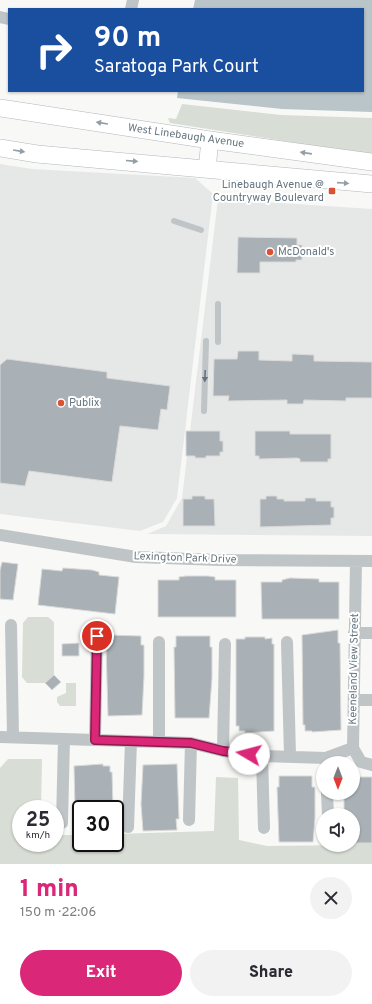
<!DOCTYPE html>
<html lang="en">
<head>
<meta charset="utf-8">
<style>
	:root { --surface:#fff; --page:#f2f2f3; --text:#2b2b33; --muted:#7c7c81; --accent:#db2777 }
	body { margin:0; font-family:Overpass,sans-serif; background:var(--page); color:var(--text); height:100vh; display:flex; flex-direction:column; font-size:15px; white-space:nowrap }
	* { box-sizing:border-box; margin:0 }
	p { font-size:13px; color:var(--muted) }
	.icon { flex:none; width:22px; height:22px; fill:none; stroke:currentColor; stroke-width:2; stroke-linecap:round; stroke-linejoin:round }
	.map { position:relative; height:864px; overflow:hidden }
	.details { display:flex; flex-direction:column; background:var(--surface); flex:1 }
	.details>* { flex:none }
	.hud { position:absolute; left:8px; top:8px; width:356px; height:84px; border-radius:0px; box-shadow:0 1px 3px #0004; background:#1a4fa0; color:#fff; overflow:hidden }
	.needle { width:26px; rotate:180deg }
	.fabs { position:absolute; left:316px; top:756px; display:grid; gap:8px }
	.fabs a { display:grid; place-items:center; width:44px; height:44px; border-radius:50%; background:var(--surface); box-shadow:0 1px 3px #0004; font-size:20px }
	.speed { position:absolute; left:12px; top:800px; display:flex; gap:8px; font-size:20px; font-weight:700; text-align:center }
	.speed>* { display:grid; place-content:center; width:52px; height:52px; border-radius:50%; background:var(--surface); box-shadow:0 1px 3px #0004; line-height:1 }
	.speed small { font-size:10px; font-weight:400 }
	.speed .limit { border:2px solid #111; border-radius:6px; background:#fff; color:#111 }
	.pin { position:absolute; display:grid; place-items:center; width:34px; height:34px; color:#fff; margin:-17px; border:2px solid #fff; border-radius:50%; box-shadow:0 1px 4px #0007 }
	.me { position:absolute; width:44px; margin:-22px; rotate:278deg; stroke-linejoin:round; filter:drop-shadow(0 0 3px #0008) }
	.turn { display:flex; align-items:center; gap:14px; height:84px; padding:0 20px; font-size:18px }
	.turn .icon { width:52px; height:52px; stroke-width:2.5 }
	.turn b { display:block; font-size:28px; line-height:34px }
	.round { display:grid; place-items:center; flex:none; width:42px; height:42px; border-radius:21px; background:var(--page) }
	.overview { display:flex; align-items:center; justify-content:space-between; height:68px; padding:0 20px }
	h1 { font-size:24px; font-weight:800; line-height:30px; color:var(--accent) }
	.button { display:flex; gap:8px; margin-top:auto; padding:8px 20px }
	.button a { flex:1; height:46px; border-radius:24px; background:var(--accent); color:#fff; font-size:16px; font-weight:800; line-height:46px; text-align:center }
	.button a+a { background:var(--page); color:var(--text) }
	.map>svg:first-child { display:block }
	.built { fill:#e6e7e7 }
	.green { fill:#d8ddd5 }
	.water { fill:#b9c5c9 }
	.building { fill:#a9b1b6; stroke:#dadad8 }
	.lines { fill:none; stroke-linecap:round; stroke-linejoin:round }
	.secondary-casing { stroke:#b2b8bc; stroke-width:18 }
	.service { stroke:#bfc4c7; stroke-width:6 }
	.minor { stroke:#bfc4c7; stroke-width:12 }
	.secondary { stroke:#fff; stroke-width:17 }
	.oneway { fill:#939ea5 }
	.oneway2 { fill:#65757f }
	.route-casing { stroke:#8e194d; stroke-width:10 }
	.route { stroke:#db2777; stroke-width:7 }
	.poi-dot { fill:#da5234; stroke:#fff; stroke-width:1.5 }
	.labels { text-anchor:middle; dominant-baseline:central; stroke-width:4; stroke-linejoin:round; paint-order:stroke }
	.street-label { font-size:11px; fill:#65757f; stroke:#fff }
	.poi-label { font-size:11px; fill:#65757f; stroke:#fff; text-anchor:start }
</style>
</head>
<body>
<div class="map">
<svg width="372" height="864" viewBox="0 0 372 864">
	<rect width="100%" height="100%" fill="#f8f8f6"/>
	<!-- built -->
	<path class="built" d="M0,164L32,169L195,178L213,194L177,498L163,522L140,531L0,514Z
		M218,199L372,209V536L147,534L166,526L182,498Z"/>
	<!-- green -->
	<path class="green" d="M182,104L281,115L372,118V155L170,123L168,118L176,119Z
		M28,617H48L54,622V675L45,683H27L22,677L23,623Z
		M66,683H76V706H60L57,702V697L66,693Z
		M8,759H42L41,809H21V843H55V835H81V843H115V834L214,831L216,777L238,778L239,840L267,846L353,845V843H372V864H0V768Z"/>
	<!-- water -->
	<path class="water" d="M195,0H372V112L282,109L177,98L178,91H363V9H193Z"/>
	<!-- building -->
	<path class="building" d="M238,237L297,238V245H302V260H296V262H260V273H237Z
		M238,351H259V360L292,361V354L314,355V361L372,362V398H346V401L304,400L303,404H287V400L228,401L229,396H213L214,359H237Z
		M7,359L107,372V378L170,386L167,410L161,409L158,430L120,426L112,482L29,471L25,486L0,483V365Z
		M186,431H220V441H223V452H220V456H206V458H195V456H186Z
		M255,431H290V434H331V459H328V462H300V459L297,458L259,459V456H255Z
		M192,496H205V499H214L215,526H183V499H192Z
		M266,496H277V499H284V501H305V498H316V501H331V507H334V518H331V525L260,527V499H266Z
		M2,562L18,564L13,600L0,599V570Z
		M63,568L92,570L99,572V575L119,577L115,614L38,605L42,569L62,571Z
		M186,576H208L215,577V580H236V617H158V580H179V577Z
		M290,578L319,579V582H339V619H262L261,582H282V580Z
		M338,630V643H340L341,730L312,732V731H305V725H303L302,635Z
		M108,635L141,636V645H144V676L142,715L108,716L106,645H108Z
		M176,636H210V647H212V678L209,718H175L174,647H176Z
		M245,637H265V639L272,638V644H274V731L245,733V731H239V726H236V639H245Z
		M79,643V656H62V644Z
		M54,675L61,682L52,690L45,683Z
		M103,764V766H110V772H112L113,806H110V809H75L74,766Z
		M177,764L179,819H176L177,830L143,831L141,804L143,765Z
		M279,776H312V787H315V818L313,842H279L277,787H279Z
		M353,777H372V843H353V815H344V798H346V793H353Z"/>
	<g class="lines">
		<!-- secondary casing -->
		<g class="secondary-casing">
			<path id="secondary" d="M0,108L210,140L372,162
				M0,148L37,154L372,184
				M207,169L210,140"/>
		</g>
		<!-- service -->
		<path class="service" d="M174,221L201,230
			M218,304V342
			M204,411L206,341"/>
		<!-- minor -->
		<path class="minor" d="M131,9L133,0
			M0,17L9,19
			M0,535L136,557L220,560L372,561
			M11,625L13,737
			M354,633H372
			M287,642L290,756
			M354,700H372
			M0,737L191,743L223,751L262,756L326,758L353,748L356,561
			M95,740L97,635
			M159,742V642
			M353,748L361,762L372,765
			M223,751L225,644
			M262,756L264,828
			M327,793L328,815
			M189,820L191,743
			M62,823L64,739
			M128,827L131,741"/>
		<!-- secondary -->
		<use href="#secondary" class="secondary"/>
	</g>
	<!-- one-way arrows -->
	<defs><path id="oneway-solid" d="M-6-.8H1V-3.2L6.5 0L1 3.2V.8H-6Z"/></defs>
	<g class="oneway">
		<use href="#oneway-solid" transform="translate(102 123) rotate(-171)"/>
		<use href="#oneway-solid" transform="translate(19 151) rotate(9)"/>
		<use href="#oneway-solid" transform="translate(306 153) rotate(-172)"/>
		<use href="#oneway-solid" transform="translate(132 161) rotate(5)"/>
		<use href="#oneway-solid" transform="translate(343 183) rotate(4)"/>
	</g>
	<use class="oneway2" href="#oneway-solid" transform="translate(205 376) rotate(92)"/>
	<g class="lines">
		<!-- route casing -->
		<g class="route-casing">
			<path id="route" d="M97,636L95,740L191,743L223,751L249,754"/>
		</g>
		<!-- route -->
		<use href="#route" class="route"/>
	</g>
	<!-- markers -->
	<g class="poi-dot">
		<rect x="328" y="187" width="8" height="8" rx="2"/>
		<circle cx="270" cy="252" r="4"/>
		<circle cx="61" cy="403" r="4"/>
	</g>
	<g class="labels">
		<!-- street labels -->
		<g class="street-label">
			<text transform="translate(186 136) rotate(8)">West Linebaugh Avenue</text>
			<text transform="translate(185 558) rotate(2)">Lexington Park Drive</text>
			<text transform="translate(354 669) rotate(-89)">Keeneland View Street</text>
		</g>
		<!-- poi labels -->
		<g class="poi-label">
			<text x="324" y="185" text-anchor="end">Linebaugh Avenue @<tspan x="324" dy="13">Countryway Boulevard</tspan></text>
			<text x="278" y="252">McDonald's</text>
			<text x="69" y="403">Publix</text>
		</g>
	</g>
</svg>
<div class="fabs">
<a><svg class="needle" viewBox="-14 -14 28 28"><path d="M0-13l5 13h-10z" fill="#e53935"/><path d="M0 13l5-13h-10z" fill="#7c7c81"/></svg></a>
<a><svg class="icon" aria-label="sound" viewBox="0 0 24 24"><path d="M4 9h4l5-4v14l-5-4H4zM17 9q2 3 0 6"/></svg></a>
</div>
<div class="speed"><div>25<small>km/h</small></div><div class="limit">30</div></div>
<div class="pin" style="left:97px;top:636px;background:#d93025"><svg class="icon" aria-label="arrive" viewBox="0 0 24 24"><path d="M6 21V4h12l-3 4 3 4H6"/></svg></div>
<svg class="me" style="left:249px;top:754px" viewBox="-20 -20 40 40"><circle r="19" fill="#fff"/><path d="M0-13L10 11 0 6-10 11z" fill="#db2777"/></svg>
<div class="hud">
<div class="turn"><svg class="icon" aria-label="right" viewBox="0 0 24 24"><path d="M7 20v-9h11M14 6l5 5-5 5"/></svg><div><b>90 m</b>Saratoga Park Court</div></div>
</div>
</div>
<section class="details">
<div class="overview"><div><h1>1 min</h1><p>150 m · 22:06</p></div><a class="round"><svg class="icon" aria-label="close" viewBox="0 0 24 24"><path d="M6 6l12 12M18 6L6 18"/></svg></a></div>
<div class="button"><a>Exit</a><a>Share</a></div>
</section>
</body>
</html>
